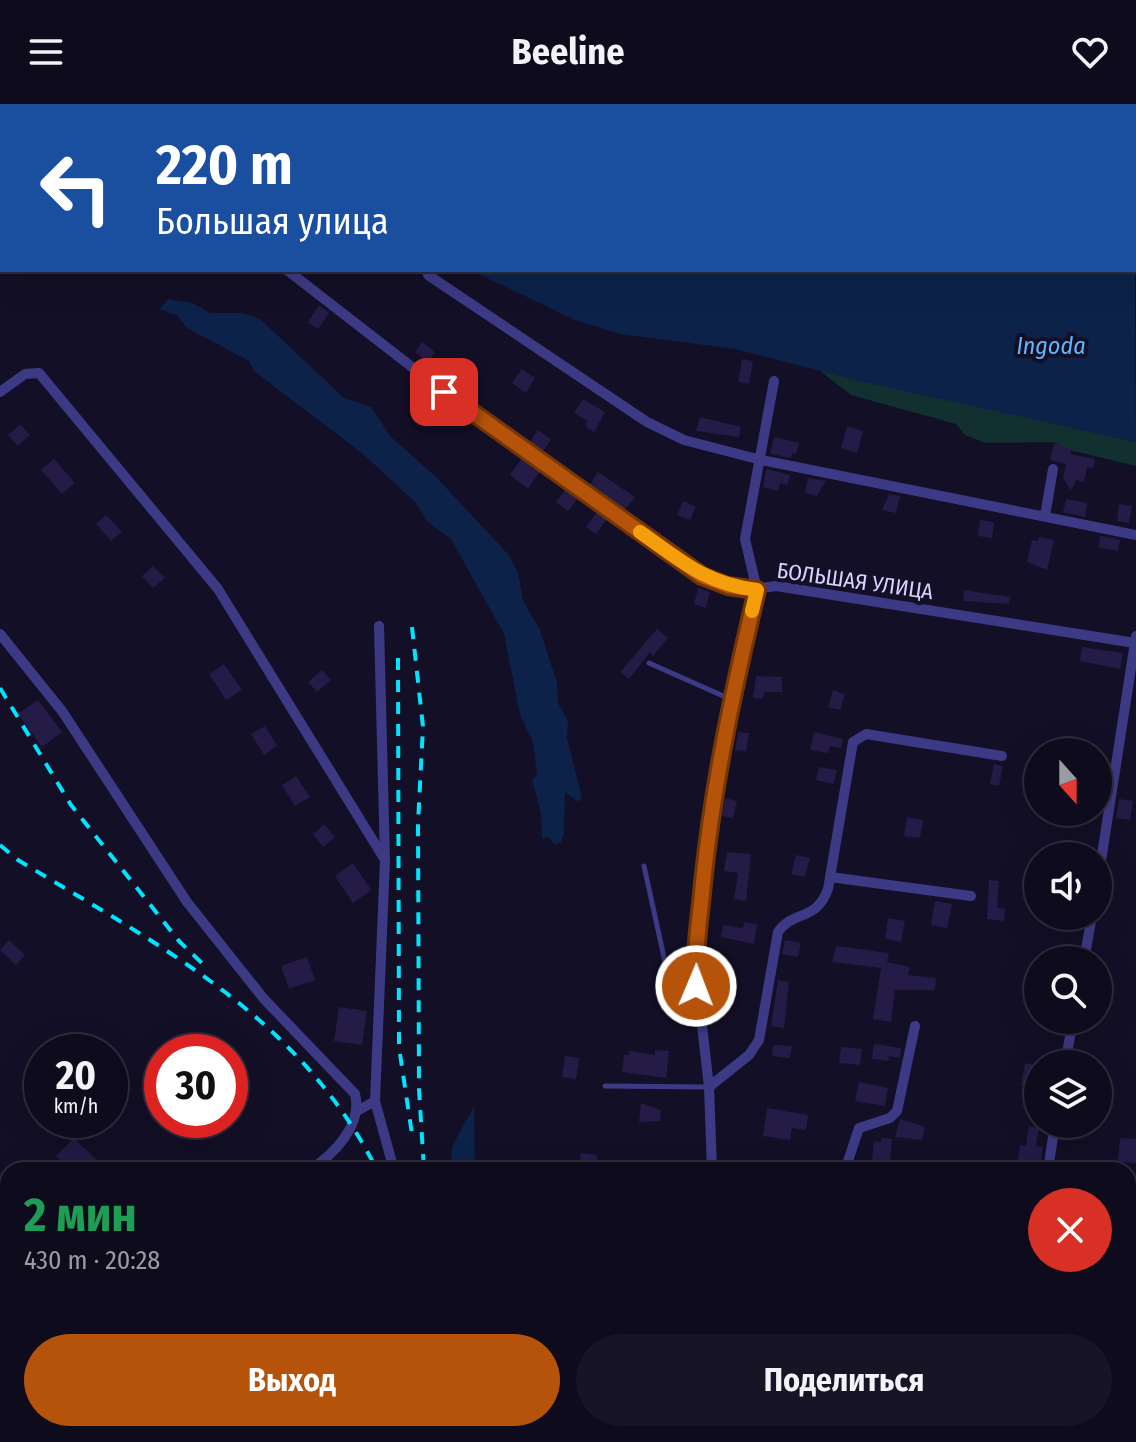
<!DOCTYPE html>
<html lang="ru">
<head>
<meta charset="utf-8">
<style>
	:root { --surface:#0e0b1c; --page:#171425; --text:#f1f3f6; --muted:#9b9ba3; --line:#2e2b3b; --accent:#b45309 }
	body { margin:0; font-family:"Fira Sans Condensed",sans-serif; background:var(--page); color:var(--text); height:100vh; display:flex; flex-direction:column; font-size:30px; white-space:nowrap }
	* { box-sizing:border-box; margin:0 }
	p { font-size:26px; color:var(--muted) }
	.icon { flex:none; width:44px; height:44px; fill:none; stroke:currentColor; stroke-width:2; stroke-linecap:round; stroke-linejoin:round }
	.map { position:relative; flex:1; overflow:hidden }
	.sheet { position:absolute; left:0px; top:1058px; width:1136px; height:280px; display:flex; flex-direction:column; background:var(--surface); border-radius:24px 24px 0 0; box-shadow:0 8px 32px #0002,0 0 0 2px var(--line) }
	.sheet>* { flex:none }
	.guide { position:absolute; left:0px; top:0px; width:1136px; height:168px; box-shadow:0 8px 32px #0002,0 0 0 2px var(--line); background:#1a4fa0; color:#fff; overflow:hidden }
	.needle { width:52px; rotate:159deg }
	.fabs { position:absolute; left:1024px; top:634px; display:grid; gap:16px }
	.fabs a { display:grid; place-items:center; width:88px; height:88px; border-radius:50%; background:var(--surface); box-shadow:0 8px 32px #0002,0 0 0 2px var(--line); font-size:40px }
	.speed { position:absolute; left:24px; top:930px; display:flex; gap:16px; font-size:40px; font-weight:700; text-align:center }
	.speed>* { display:grid; place-content:center; width:104px; height:104px; border-radius:50%; background:var(--surface); box-shadow:0 8px 32px #0002,0 0 0 2px var(--line); line-height:1 }
	.speed small { font-size:20px; font-weight:400 }
	.speed .limit { border:12px solid #d22; background:#fff; color:#111 }
	.pin { position:absolute; display:grid; place-items:center; width:68px; height:68px; color:#fff; margin:-34px; border-radius:16px; box-shadow:0 4px 12px #0006 }
	.me { position:absolute; width:88px; margin:-44px; rotate:1deg; stroke-linejoin:round; filter:drop-shadow(0 0 6px #0008) }
	.turn { display:flex; align-items:center; gap:28px; height:168px; padding:0 24px; font-size:36px }
	.turn .icon { width:104px; height:104px; stroke-width:2.5 }
	.turn b { display:block; font-size:56px; line-height:68px }
	.round { display:grid; place-items:center; flex:none; width:84px; height:84px; border-radius:42px; background:var(--page) }
	.head { display:flex; align-items:center; justify-content:space-between; height:136px; padding:0 24px }
	h1 { font-size:48px; font-weight:700; line-height:60px; color:#1e9e55 }
	.button { display:flex; gap:16px; margin-top:auto; padding:16px 24px }
	.button a { flex:1; height:92px; border-radius:48px; background:var(--accent); color:#fff; font-size:32px; font-weight:700; line-height:92px; text-align:center }
	.button a+a { background:var(--page); color:var(--text) }
	header { display:flex; justify-content:space-between; align-items:center; height:104px; padding:0 24px; background:var(--surface); font-size:36px; font-weight:700 }
	.map>svg:first-child { display:block }
	.green { fill:#12302f }
	.water { fill:#0c2248 }
	.building { fill:#241b47 }
	.lines { fill:none; stroke-linecap:round; stroke-linejoin:round }
	.lane { stroke:#3d3a85; stroke-width:5 }
	.street { stroke:#3d3a85; stroke-width:10 }
	.rail { stroke:#00e5ff; stroke-width:4; stroke-dasharray:12 10; stroke-linecap:butt }
	.route-casing { stroke:#753606; stroke-width:20 }
	.route { stroke:#b45309; stroke-width:14 }
	.slow { stroke:#f59e0b; stroke-width:14 }
	.labels { text-anchor:middle; dominant-baseline:central; stroke-width:8; stroke-linejoin:round; paint-order:stroke }
	.street-label { font-size:22px; fill:#d9d4ff; stroke:#130f26 }
	.water-label { font-size:24px; font-style:italic; fill:#62b6ff; stroke:#130f26 }
</style>
</head>
<body>
<header><svg class="icon" aria-label="menu" viewBox="0 0 24 24"><path d="M4 6h16M4 12h16M4 18h16"/></svg>Beeline<svg class="icon" aria-label="heart" viewBox="0 0 24 24"><path d="M12 20l-8-8c-3-5 5-10 8-4 3-6 11-1 8 4z"/></svg></header>
<div class="map">
<svg width="1136" height="1338" viewBox="0 0 1136 1338">
	<rect width="100%" height="100%" fill="#130f26"/>
	<!-- green -->
	<path class="green" d="M446,0H731L733,2H449Z
		M820,267L1136,338V362L1065,345L1053,338L986,339L965,331L956,320L851,291Z"/>
	<!-- water -->
	<path class="water" d="M193,0H409L413,2H196Z
		M922,0H1128L1133,2H929Z
		M1134,2L1136,338L859,277L735,245L620,230L575,216L470,166H1134Z
		M168,195L193,199L210,209H243L260,215L344,294L371,303L391,333L435,372L507,449L518,468L523,497L540,526L557,579L558,599L568,617L567,634L582,694L579,698L565,688L564,729L561,738L555,741L549,733L542,735L541,710L532,675L537,671L533,638L520,611L504,530L451,435L428,418L416,399L363,350L254,267L249,257L187,224L178,212L160,205Z
		M474,1002L475,1066H451L452,1043Z"/>
	<!-- building -->
	<path class="building" d="M319,201L329,209L318,225L308,218Z
		M422,238L435,248L428,258L415,248Z
		M742,255L753,257L749,280L738,278Z
		M522,265L535,274L526,289L512,279Z
		M458,270L473,280L466,290L451,280Z
		M583,295L605,308L594,328L585,322L588,317L574,309Z
		M700,313L741,323L739,333L696,327Z
		M20,320L30,331L18,342L8,331Z
		M847,322L863,327L857,349L841,344Z
		M538,326L551,335L542,349L530,338Z
		M774,333L799,339L796,350L792,349L791,354L770,350Z
		M1054,340L1072,345L1070,350L1095,355L1093,364L1087,363L1084,378L1076,376L1071,386L1063,374L1066,360L1050,356Z
		M522,354L540,367L528,385L510,371Z
		M54,355L75,379L62,390L41,366Z
		M766,365L790,371L787,381L780,379L778,387L763,383Z
		M598,368L635,393L624,407L590,381Z
		M808,374L826,377L817,392L805,389Z
		M566,385L578,394L568,407L556,398Z
		M889,390L900,392L896,409L882,406Z
		M1066,395L1087,399L1085,413L1063,408Z
		M683,397L696,403L690,416L677,411Z
		M1119,400L1132,402L1129,419L1117,417Z
		M597,408L607,415L596,430L586,423Z
		M106,411L122,428L111,437L96,420Z
		M980,416L994,418L992,434L978,432Z
		M1100,432L1120,436L1118,447L1099,444Z
		M1039,433L1054,436L1047,466L1027,458L1032,436L1038,437Z
		M153,462L165,474L153,484L142,472Z
		M698,484L710,488L706,504L694,500Z
		M964,486L1010,493L1009,500L963,497Z
		M657,525L668,534L653,552L650,548L629,575L620,568Z
		M1082,543L1123,549L1120,565L1080,557Z
		M224,560L242,586L226,596L209,570Z
		M322,566L331,576L317,588L308,578Z
		M756,572L782,573V588H764L763,595L753,594Z
		M833,586L845,590L840,606L828,603Z
		M38,596L62,628L42,643L18,610Z
		M265,622L277,642L264,651L251,630Z
		M738,628L749,629L746,647L735,646Z
		M814,628L843,635L841,644L830,642L828,649L810,646Z
		M994,660L1003,662L999,682L990,680Z
		M819,663L837,666L834,680L816,676Z
		M296,672L310,693L295,702L282,681Z
		M725,694L737,697L733,714L722,712Z
		M1119,695L1133,697L1130,716L1116,714Z
		M907,713L923,716L920,734L904,732Z
		M324,720L335,733L323,743L313,730Z
		M1063,740L1094,748V752H1060Z
		M727,748L751,750L746,797L734,795L738,769L724,767Z
		M796,751L810,754L805,773L791,770Z
		M353,759L371,786L353,799L335,772Z
		M989,776L999,777L997,804L1005,805L1004,817L987,815Z
		M935,797L952,800L947,824L931,821Z
		M888,814L905,817L901,838L885,835Z
		M744,818L757,820L754,840L721,833L723,821L743,824Z
		M9,836L25,851L16,861L0,846Z
		M785,836L801,839L798,853L782,850Z
		M836,842L889,849L887,858L910,863L908,871L936,874L935,886H895L891,918L873,915L881,864L832,858Z
		M307,853L315,876L289,885L281,862Z
		M778,876L789,878L784,924L771,922Z
		M339,903L367,907L362,941L334,937Z
		M874,940L901,944L900,954L889,952L888,957L872,955Z
		M773,941L792,942L790,954L772,952Z
		M841,943L862,945L860,961L839,959Z
		M655,946L669,947L666,974L622,968L624,951H629V947L655,951Z
		M565,952L579,954L576,975L562,973Z
		M1025,959L1038,962L1035,983L1021,981Z
		M859,978L888,984L885,1002L855,997Z
		M641,999L661,1006L660,1017L639,1018Z
		M767,1004L808,1011L806,1026L792,1024L790,1036L763,1032Z
		M900,1015L925,1023L922,1036L895,1033Z
		M1029,1022L1039,1024L1036,1042L1043,1043L1041,1059L1018,1056L1020,1041L1026,1042Z
		M74,1034L107,1066H70L56,1052Z
		M881,1034L892,1035L890,1058L872,1056L874,1037L881,1038Z
		M1120,1034L1136,1035V1059L1118,1058Z
		M581,1049L597,1051L596,1065L579,1063Z"/>
	<g class="lines">
		<!-- lane -->
		<path class="lane" d="M649,559L730,595
			M644,762L672,890L699,919
			M605,982L708,983"/>
		<!-- street -->
		<path class="street" d="M38,0L42,2
			M287,166L466,305L702,472C727,482 748,487 776,482L1135,539
			M428,171L647,318L684,336L761,356L1136,431
			M0,288L25,270L39,269L218,485L385,756L375,997L359,1006
			M1045,412L1053,365
			M379,522L385,756
			M0,530L62,607L187,798L264,895L355,990C363,1021 334,1050 310,1066
			M830,773L971,792
			M1098,776L1136,532
			M1084,856L1092,812
			M1065,960L1073,916
			M709,983L749,951L759,936L778,828C793,806 816,818 828,785L853,638L866,630L1002,652
			M375,997L394,1066
			M712,1066L709,983L695,860L708,729L730,596L757,486L745,435L774,277
			M845,1066L859,1024L890,1014L897,1007L915,922
			M1048,1066L1055,1020
			M0,1171L8,1180
			M0,1292L8,1298
			M50,1330L59,1338
			M141,1330L148,1338
			M424,1330L425,1338
			M770,1330L779,1338
			M679,1338L680,1330
			M804,1338L806,1330
			M914,1338L916,1330
			M1008,1338L1009,1330
			M1126,1338L1136,1317"/>
		<!-- rail -->
		<path class="rail" d="M412,523L423,623L418,719L419,985L424,1066
			M398,554L399,943L413,1037
			M0,584L71,701L179,837L206,863
			M0,741L18,756C158,841 300,912 377,1066
			M0,1187L8,1196
			M0,1327L15,1338
			M122,1330L129,1338"/>
	</g>
	<g class="lines">
		<!-- route casing -->
		<g class="route-casing">
			<path id="route" d="M444,288L702,472L728,482L757,486C734,583 713,680 703,779C700,813 694,848 696,882"/>
		</g>
		<!-- route -->
		<use href="#route" class="route"/>
		<!-- slow -->
		<path class="slow" d="M640,428C681,457 706,480 757,486L752,507"/>
	</g>
	<g class="labels">
		<!-- street labels -->
		<g class="street-label">
			<text transform="translate(855 477) rotate(8)">БОЛЬШАЯ УЛИЦА</text>
		</g>
		<!-- water labels -->
		<g class="water-label">
			<text x="1051" y="242">Ingoda</text>
		</g>
	</g>
</svg>
<div class="fabs">
<a><svg class="needle" viewBox="-14 -14 28 28"><path d="M0-13l5 13h-10z" fill="#e53935"/><path d="M0 13l5-13h-10z" fill="#9b9ba3"/></svg></a>
<a><svg class="icon" aria-label="sound" viewBox="0 0 24 24"><path d="M4 9h4l5-4v14l-5-4H4zM17 9q2 3 0 6"/></svg></a>
<a><svg class="icon" aria-label="search" viewBox="0 0 24 24"><circle cx="10" cy="10" r="6"/><path d="M15 15l6 6"/></svg></a>
<a><svg class="icon" aria-label="layers" viewBox="0 0 24 24"><path d="M12 4l9 5-9 5-9-5zM3 14l9 5 9-5"/></svg></a>
</div>
<div class="speed"><div>20<small>km/h</small></div><div class="limit">30</div></div>
<div class="pin" style="left:444px;top:288px;background:#d93025"><svg class="icon" aria-label="arrive" viewBox="0 0 24 24"><path d="M6 21V4h12l-3 4 3 4H6"/></svg></div>
<svg class="me" style="left:696px;top:882px" viewBox="-20 -20 40 40"><circle r="17" fill="#b45309" stroke="#fff" stroke-width="3"/><path d="M0-11L8 9 0 5-8 9z" fill="#fff"/></svg>
<div class="guide">
<div class="turn"><svg class="icon" aria-label="left" viewBox="0 0 24 24"><path d="M17 20v-9H6M10 6l-5 5 5 5"/></svg><div><b>220 m</b>Большая улица</div></div>
</div>
<section class="sheet">
<div class="head"><div><h1>2 мин</h1><p>430 m · 20:28</p></div><a class="round" style="background:#d93025;color:#fff"><svg class="icon" aria-label="close" viewBox="0 0 24 24"><path d="M6 6l12 12M18 6L6 18"/></svg></a></div>
<div class="button"><a>Выход</a><a>Поделиться</a></div>
</section>
</div>
</body>
</html>
